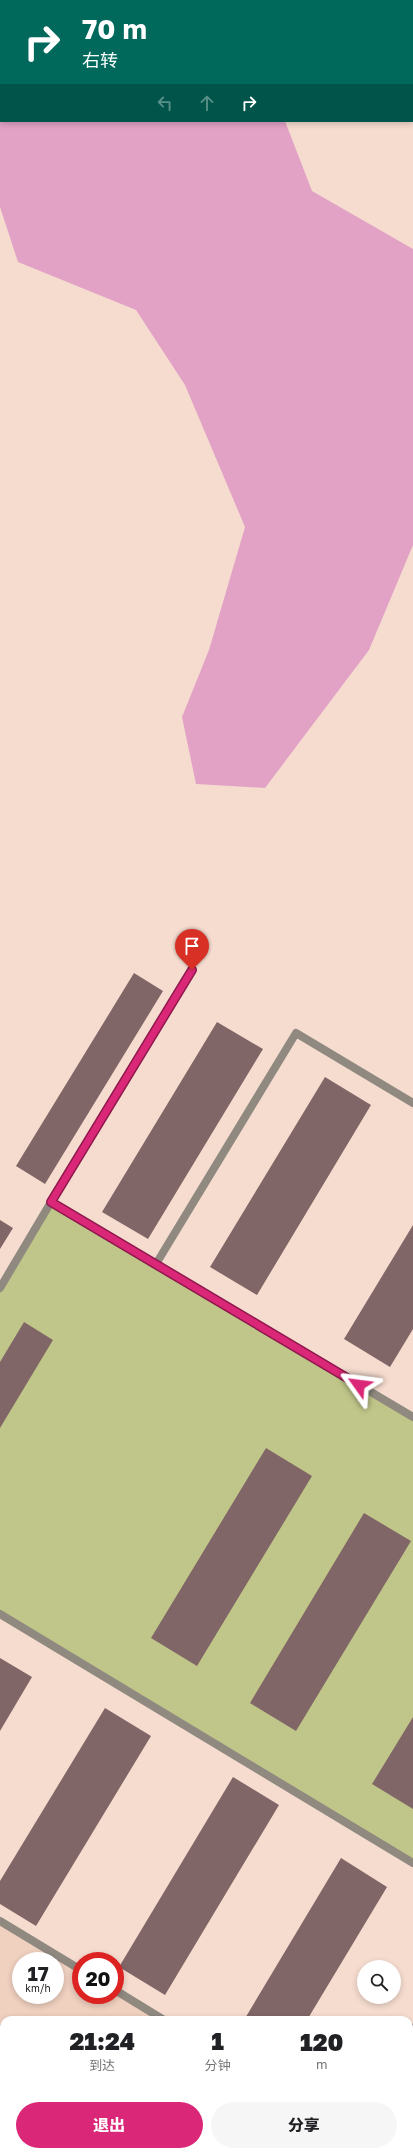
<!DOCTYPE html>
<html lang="zh">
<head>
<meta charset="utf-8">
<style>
	:root { --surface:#fff; --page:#f6f6f6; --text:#202124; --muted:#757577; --accent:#db2777 }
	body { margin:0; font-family:"Golos Text","Noto Sans SC",sans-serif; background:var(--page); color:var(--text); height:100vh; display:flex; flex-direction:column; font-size:15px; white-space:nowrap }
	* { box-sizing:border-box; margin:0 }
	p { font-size:13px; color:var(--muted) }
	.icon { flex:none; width:22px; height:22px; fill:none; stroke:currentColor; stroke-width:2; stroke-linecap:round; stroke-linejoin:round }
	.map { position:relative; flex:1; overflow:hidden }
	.details { position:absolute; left:0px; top:2016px; width:413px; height:140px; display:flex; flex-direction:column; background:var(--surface); border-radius:12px 12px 0 0; box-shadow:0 2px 6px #0003 }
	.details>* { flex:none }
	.top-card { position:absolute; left:0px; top:0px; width:413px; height:122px; box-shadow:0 2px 6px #0003; background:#00695c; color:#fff; overflow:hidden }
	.fabs { position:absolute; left:357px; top:1960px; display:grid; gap:8px }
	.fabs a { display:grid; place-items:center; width:44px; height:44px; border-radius:50%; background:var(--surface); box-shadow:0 2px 6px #0003; font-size:20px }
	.speed { position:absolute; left:12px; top:1952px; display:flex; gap:8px; font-size:20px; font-weight:700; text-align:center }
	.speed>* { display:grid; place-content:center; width:52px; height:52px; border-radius:50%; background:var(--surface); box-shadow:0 2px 6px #0003; line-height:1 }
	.speed small { font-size:10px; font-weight:400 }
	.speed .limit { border:6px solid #d22; background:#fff; color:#111 }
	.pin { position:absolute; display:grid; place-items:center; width:34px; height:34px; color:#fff; margin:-41px -17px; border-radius:50% 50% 50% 0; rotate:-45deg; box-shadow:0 0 4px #0007 }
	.pin .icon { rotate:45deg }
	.me { position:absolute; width:44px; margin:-22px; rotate:301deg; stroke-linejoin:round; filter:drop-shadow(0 0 3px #0008) }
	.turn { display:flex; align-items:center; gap:14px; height:84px; padding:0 16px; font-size:18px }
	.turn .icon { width:52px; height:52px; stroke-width:2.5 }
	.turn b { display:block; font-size:28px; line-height:34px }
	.lanes { display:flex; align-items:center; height:38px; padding:0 16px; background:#0003; justify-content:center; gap:20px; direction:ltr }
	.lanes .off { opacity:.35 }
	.eta { display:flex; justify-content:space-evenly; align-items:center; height:68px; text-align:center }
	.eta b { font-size:24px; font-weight:800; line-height:28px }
	.button { display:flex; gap:8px; margin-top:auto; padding:8px 16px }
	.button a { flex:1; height:46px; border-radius:24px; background:var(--accent); color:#fff; font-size:16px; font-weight:800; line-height:46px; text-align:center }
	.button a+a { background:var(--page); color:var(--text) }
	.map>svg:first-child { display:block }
	.built { fill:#f0d0bf; fill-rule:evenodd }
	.green { fill:#c0c689 }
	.water { fill:#e1a2c6 }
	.building { fill:#806667 }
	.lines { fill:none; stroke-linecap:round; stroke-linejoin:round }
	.lane { stroke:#8f8980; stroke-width:8 }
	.route-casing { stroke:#8e194d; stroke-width:10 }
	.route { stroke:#db2777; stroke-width:7 }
</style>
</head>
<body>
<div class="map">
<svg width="413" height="2156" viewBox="0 0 413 2156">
	<rect width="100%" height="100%" fill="#f6dccf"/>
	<!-- built -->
	<path class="built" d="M0,1921L81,1970V1995H115V1990L164,2020H4V2152H383L390,2156H0ZM21,1961H55V1995H21Z"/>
	<!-- green -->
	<path class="green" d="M51,1202L413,1418V1863L0,1614V1288Z
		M0,2024L4,2027V2152H143L144,2156H0Z
		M275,2152H347L353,2156H278Z"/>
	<!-- water -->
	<path class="water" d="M0,0H268L1,1V121H285L312,191L413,249V545L369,650L265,788L196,784L182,717L209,650L245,527L185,385L136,310L18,262L0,207Z"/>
	<!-- building -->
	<path class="building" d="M134,973L163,991L45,1184L16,1166Z
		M217,1022L263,1049L148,1239L102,1212Z
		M325,1077L371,1105L257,1295L210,1267Z
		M0,1220L13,1228L0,1249Z
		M413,1225V1329L390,1367L344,1339Z
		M24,1322L53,1340L0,1428V1362Z
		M266,1448L312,1476L197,1666L151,1638Z
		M364,1513L411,1541L296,1731L250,1703Z
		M0,1658L32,1677L0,1731Z
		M105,1708L151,1736L36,1926L0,1904V1881Z
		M413,1717V1809L372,1784Z
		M233,1777L279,1805L165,1995L119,1967Z
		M341,1858L387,1887L307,2020H244Z
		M413,2023V2126L409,2133V2029Z"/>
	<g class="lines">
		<!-- lane -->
		<path class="lane" d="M192,970L51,1202L413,1417
			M156,1264L296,1033L413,1103
			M0,1288L51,1202
			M0,1614L413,1863
			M0,1921L81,1970
			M115,1990L164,2020
			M383,2152L390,2156"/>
	</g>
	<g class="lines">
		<!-- route casing -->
		<g class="route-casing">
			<path id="route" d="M192,970L51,1202L359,1385"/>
		</g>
		<!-- route -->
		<use href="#route" class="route"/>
	</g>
</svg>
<div class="fabs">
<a><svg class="icon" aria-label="search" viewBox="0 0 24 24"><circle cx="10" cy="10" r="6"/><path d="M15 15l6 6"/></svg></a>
</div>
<div class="speed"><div>17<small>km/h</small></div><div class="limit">20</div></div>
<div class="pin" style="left:192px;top:970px;background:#d93025"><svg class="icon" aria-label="arrive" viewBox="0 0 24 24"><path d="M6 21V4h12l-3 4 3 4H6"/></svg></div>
<svg class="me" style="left:359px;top:1385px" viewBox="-20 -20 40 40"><path d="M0-17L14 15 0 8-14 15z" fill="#db2777" stroke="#fff" stroke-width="4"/></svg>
<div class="top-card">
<div class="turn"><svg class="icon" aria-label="right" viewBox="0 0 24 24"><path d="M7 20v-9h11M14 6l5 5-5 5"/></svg><div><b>70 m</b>右转</div></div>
<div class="lanes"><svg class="icon off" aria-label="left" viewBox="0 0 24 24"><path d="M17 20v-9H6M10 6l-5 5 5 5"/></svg><svg class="icon off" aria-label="ahead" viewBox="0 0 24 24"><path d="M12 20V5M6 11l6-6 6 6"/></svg><svg class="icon" aria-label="right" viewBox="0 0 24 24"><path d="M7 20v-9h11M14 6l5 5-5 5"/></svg></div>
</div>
<section class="details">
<div class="eta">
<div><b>21:24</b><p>到达</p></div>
<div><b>1</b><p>分钟</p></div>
<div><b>120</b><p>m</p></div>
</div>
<div class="button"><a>退出</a><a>分享</a></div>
</section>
</div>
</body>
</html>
